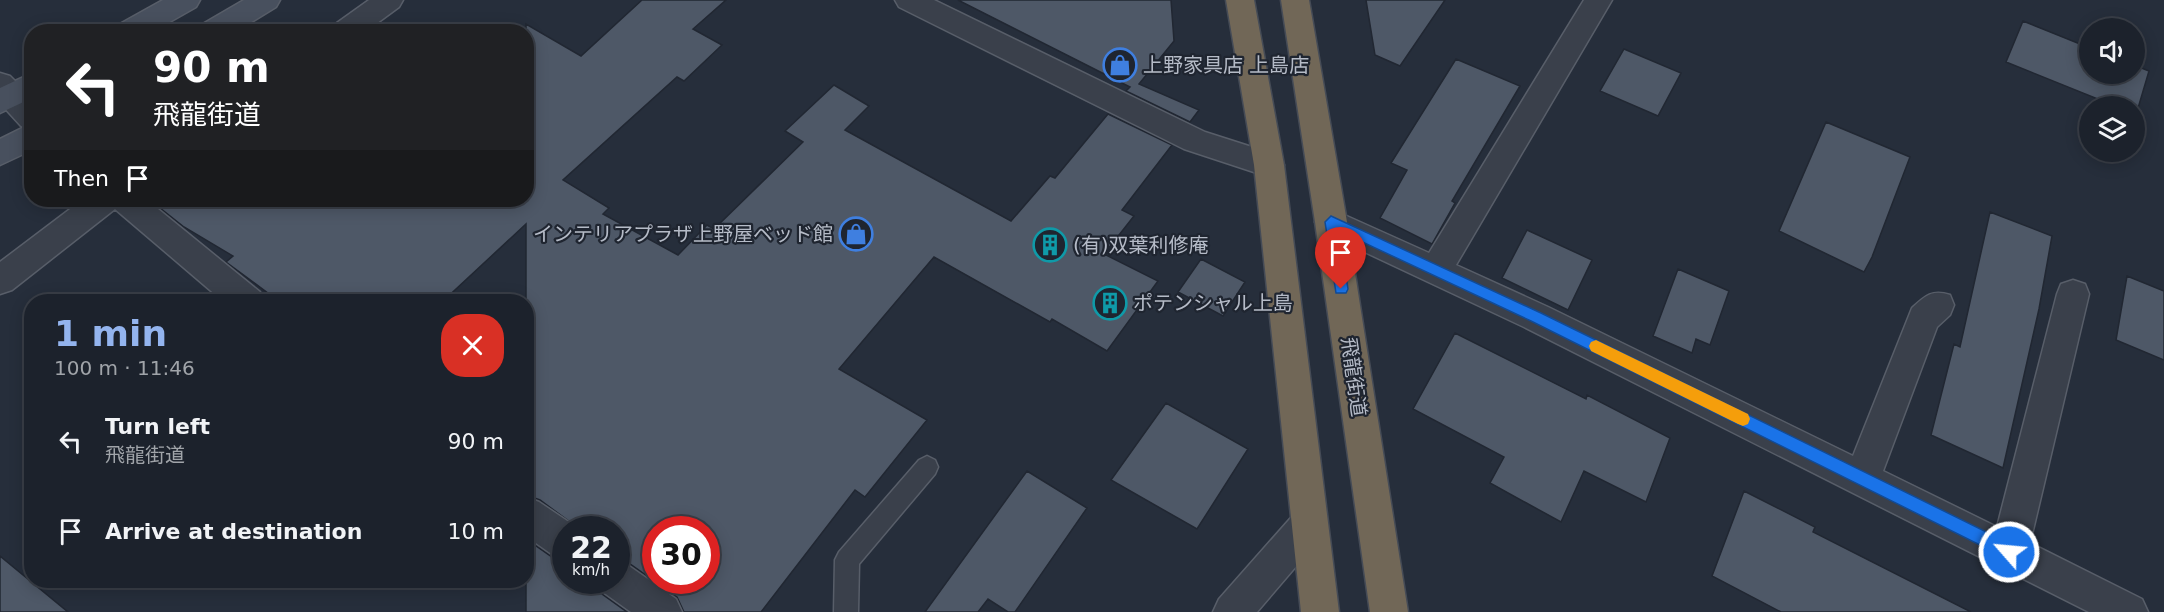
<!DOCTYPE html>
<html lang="en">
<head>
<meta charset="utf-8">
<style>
	:root { --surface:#1c222c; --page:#252a34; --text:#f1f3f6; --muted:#a0a4a9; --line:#3a3f48; --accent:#93b4ee }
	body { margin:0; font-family:"DejaVu Sans","Noto Sans JP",sans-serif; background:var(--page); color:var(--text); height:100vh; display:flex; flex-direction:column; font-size:22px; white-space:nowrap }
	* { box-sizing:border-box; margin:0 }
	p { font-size:20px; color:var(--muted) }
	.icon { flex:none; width:33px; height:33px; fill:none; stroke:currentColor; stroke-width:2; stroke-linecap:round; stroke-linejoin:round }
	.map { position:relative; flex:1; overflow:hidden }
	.drawer { position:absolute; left:24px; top:294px; width:510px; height:294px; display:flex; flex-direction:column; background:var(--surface); border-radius:24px; box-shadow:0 3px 15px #0003,0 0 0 2px var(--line) }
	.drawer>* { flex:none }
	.banner { position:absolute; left:24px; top:24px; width:510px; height:183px; border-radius:24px; box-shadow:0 3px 15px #0003,0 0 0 2px var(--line); background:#202124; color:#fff; overflow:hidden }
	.fabs { position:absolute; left:2079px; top:18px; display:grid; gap:12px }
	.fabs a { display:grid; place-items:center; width:66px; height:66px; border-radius:50%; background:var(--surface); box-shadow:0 3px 15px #0003,0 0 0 2px var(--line); font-size:30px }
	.speed { position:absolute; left:552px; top:516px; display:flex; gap:12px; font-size:30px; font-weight:700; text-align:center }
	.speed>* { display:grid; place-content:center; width:78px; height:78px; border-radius:50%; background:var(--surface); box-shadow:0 3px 15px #0003,0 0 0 2px var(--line); line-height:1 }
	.speed small { font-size:15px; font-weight:400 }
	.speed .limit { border:9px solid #d22; background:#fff; color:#111 }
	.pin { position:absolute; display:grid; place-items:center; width:51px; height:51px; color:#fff; margin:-62px -26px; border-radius:50% 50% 50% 0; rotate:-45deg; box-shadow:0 0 6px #0007 }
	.pin .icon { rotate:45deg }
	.me { position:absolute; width:66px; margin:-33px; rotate:297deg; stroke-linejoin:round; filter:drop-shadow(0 0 4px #0008) }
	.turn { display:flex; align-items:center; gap:21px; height:126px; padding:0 30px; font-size:27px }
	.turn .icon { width:78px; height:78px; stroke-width:2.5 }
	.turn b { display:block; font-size:42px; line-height:51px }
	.then { display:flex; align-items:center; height:57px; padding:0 30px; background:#0003; gap:12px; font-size:22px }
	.round { display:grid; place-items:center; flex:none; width:63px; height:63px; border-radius:24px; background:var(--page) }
	.overview { display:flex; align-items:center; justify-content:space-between; height:102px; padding:0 30px }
	h1 { font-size:36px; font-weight:800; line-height:45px; color:var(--accent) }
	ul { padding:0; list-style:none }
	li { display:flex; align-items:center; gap:18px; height:90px; padding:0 30px }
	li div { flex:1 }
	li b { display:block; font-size:22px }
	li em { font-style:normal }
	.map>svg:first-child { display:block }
	.building { fill:#4e5867; stroke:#212732; stroke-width:1.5; fill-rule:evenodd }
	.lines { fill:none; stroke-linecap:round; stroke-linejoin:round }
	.lane-casing { stroke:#585e69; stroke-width:3 }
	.street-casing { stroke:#585e69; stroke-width:3 }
	.secondary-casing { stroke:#585e69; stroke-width:3 }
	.highway-casing { stroke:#454b56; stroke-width:3 }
	.lane { fill:#3a404b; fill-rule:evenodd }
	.street { fill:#3a404b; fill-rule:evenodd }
	.secondary { fill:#48505e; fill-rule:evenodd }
	.highway { fill:#716757; fill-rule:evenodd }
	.route { fill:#1a73e8; stroke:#114b97; stroke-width:1.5 }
	.slow { fill:#f59e0b }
	.labels { text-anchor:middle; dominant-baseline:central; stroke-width:4.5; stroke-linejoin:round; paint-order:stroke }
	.poi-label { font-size:20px; fill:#b5bbc7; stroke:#1f2530; text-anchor:start }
	.street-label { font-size:20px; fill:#b5bbc7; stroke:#1f2530 }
</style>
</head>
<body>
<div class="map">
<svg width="2164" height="612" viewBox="0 0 2164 612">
	<rect width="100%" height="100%" fill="#262e3b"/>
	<!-- building -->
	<path class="building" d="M642,0H726L693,29L722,45L684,81L677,77L563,180L609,208L603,214L678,255L707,225L714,229L803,142L785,131L834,85L869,106L845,130L1011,221L1050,176L1055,178L1108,114L1172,145L1122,210L1134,216L1104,254L1158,281L1107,351L1052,319L1050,322L934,257L839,369L927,420L865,497L855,490L761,612H684L677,597L630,564L616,559V530H581L540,500L526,495V224L442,302H280L226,262L233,256L184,227L150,200H526V24L581,56ZM656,530H706V580H656Z
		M958,0H1171L1174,41L1139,84L1199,110L1190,122L1126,91L1130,87Z
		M1366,0H1445L1400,66L1375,55Z
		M2023,21L2090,48V74H2134V65L2149,71L2136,115L2134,106H2115L2006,62Z
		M1624,49L1681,73L1658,116L1600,91Z
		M1456,59L1520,86L1452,201L1455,203L1432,244L1380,218L1407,170L1391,163Z
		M1826,122L1910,157L1872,257L1864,272L1779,231Z
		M1990,212L2052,236L2039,309L2003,468L1931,435L1954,344L1960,347Z
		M1527,230L1592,260L1568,310L1502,278Z
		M1201,259L1245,282L1223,316L1178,292Z
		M1678,269L1729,291L1710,345L1696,339L1692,353L1653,336Z
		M2127,276L2164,291V360L2116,340Z
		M1455,333L1586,399L1587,395L1670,438L1646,502L1584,471L1561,522L1490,483L1504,457L1413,409Z
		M1166,403L1248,449L1197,529L1111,480Z
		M1027,471L1087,508L1015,612H1008L988,599L978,612H925Z
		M1744,491L1815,527L1813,532L1971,612H1781L1712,576Z
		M526,539L552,557L566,562V580H596L602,594L627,612H526Z
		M0,556L68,612H0Z"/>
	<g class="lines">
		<!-- lane casing -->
		<g class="lane-casing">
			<path id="lane" d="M927,456L935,460L938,467L935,474L859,564L858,612H834L835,560L839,552L919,460Z"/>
		</g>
		<!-- street casing -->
		<g class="street-casing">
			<path id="street" d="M369,0H403L399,7L365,32H330L334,25Z
				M895,0H934L1205,132L1280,156L1284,165L1280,174L1269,177L1184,149L899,7Z
				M1584,0H1612L1456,265L1548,307L1853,456L1912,308C1925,296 1932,289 1950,295L1954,305L1950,315L1937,327L1883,471L1997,527L2057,294L2061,284L2073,280L2085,284L2089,294L2030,543L2142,599L2148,612H2089L1524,327L1320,231L1315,222L1320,213L1331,209L1429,253Z
				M0,73L10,76L32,98V129L21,126L0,103Z
				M82,200H147L260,292L264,302H224L115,209L12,290L0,294V262Z
				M526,497L539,502L579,529L566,530V560L553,555L526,536Z
				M1309,507L1322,512L1327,524L1322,536L1257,612H1213L1219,599L1296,512Z
				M616,561L629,566L676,599L682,612H631L603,592L598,580H616Z"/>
		</g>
		<!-- secondary casing -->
		<g class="secondary-casing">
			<path id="secondary" d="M163,0H200L196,7L152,32H114L118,25Z
				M244,0H280L276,7L235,32H197L201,25Z
				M32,73V98L0,113V88Z
				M32,123V150L0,165V139Z"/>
		</g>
		<!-- highway casing -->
		<g class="highway-casing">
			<path id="highway" d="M1226,0H1254L1284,165L1339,612H1301L1254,165Z
				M1281,0H1309L1347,222L1408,612H1370L1315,222Z"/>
		</g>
		<!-- lane -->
		<use href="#lane" class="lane"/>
		<!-- street -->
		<use href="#street" class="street"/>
		<!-- secondary -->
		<use href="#secondary" class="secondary"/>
		<!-- highway -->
		<use href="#highway" class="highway"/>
	</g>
	<!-- route -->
	<path class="route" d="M1331,216L1541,313L2015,546L2017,552L2015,557L2009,559L2004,557L1531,321L1339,231L1348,289L1346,293H1336L1325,222Z"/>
	<!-- slow -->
	<path class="slow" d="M1596,340L1748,414L1750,419L1748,424L1743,426L1738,424L1591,351L1589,346L1591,342Z"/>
	<!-- icons -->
	<defs>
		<g id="shop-ring" transform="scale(1.725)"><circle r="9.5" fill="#1f2530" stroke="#3f7fe0" stroke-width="1.5"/><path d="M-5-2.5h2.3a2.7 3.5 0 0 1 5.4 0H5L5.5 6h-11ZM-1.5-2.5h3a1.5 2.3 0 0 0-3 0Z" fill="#3f7fe0"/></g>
		<g id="building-ring" transform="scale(1.725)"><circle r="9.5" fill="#1f2530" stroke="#0f9aa8" stroke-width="1.5"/><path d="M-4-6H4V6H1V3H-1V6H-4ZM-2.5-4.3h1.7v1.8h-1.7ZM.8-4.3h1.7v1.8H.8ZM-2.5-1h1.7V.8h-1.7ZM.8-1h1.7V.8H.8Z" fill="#0f9aa8"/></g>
	</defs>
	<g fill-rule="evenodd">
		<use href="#shop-ring" x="1120" y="65"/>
		<use href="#shop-ring" x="856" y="234"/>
		<use href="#building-ring" x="1050" y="245"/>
		<use href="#building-ring" x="1110" y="303"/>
	</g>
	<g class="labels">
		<!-- poi labels -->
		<g class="poi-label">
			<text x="1143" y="65">上野家具店 上島店</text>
			<text x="833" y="234" text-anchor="end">インテリアプラザ上野屋ベッド館</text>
			<text x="1073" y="245">(有)双葉利修庵</text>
			<text x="1133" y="303">ポテンシャル上島</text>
		</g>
		<!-- street labels -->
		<g class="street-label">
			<text transform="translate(1354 377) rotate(82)">飛龍街道</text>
		</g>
	</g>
</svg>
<div class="fabs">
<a><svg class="icon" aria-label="sound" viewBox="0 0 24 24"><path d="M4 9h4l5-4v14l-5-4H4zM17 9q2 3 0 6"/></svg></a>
<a><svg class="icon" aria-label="layers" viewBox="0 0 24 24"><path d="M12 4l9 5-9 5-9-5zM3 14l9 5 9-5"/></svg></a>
</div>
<div class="speed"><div>22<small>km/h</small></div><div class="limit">30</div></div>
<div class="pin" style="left:1341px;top:289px;background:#d93025"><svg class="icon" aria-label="arrive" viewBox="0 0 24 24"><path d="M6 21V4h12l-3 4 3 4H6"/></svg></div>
<svg class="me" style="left:2009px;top:552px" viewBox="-20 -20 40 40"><circle r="17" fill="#1a73e8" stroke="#fff" stroke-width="3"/><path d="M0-11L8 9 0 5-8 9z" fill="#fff"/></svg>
<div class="banner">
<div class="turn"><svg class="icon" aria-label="left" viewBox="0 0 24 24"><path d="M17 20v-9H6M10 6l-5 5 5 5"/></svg><div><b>90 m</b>飛龍街道</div></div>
<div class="then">Then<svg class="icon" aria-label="arrive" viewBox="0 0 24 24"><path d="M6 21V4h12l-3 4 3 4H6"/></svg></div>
</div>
<section class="drawer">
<div class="overview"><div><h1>1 min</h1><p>100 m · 11:46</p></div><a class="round" style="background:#d93025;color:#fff"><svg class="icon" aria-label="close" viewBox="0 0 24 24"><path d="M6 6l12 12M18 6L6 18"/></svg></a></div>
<ul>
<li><svg class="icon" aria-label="left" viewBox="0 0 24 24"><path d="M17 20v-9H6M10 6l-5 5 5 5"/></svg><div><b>Turn left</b><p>飛龍街道</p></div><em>90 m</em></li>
<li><svg class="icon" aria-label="arrive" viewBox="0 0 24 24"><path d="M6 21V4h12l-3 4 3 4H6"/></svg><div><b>Arrive at destination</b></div><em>10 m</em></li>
</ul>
</section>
</div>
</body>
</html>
